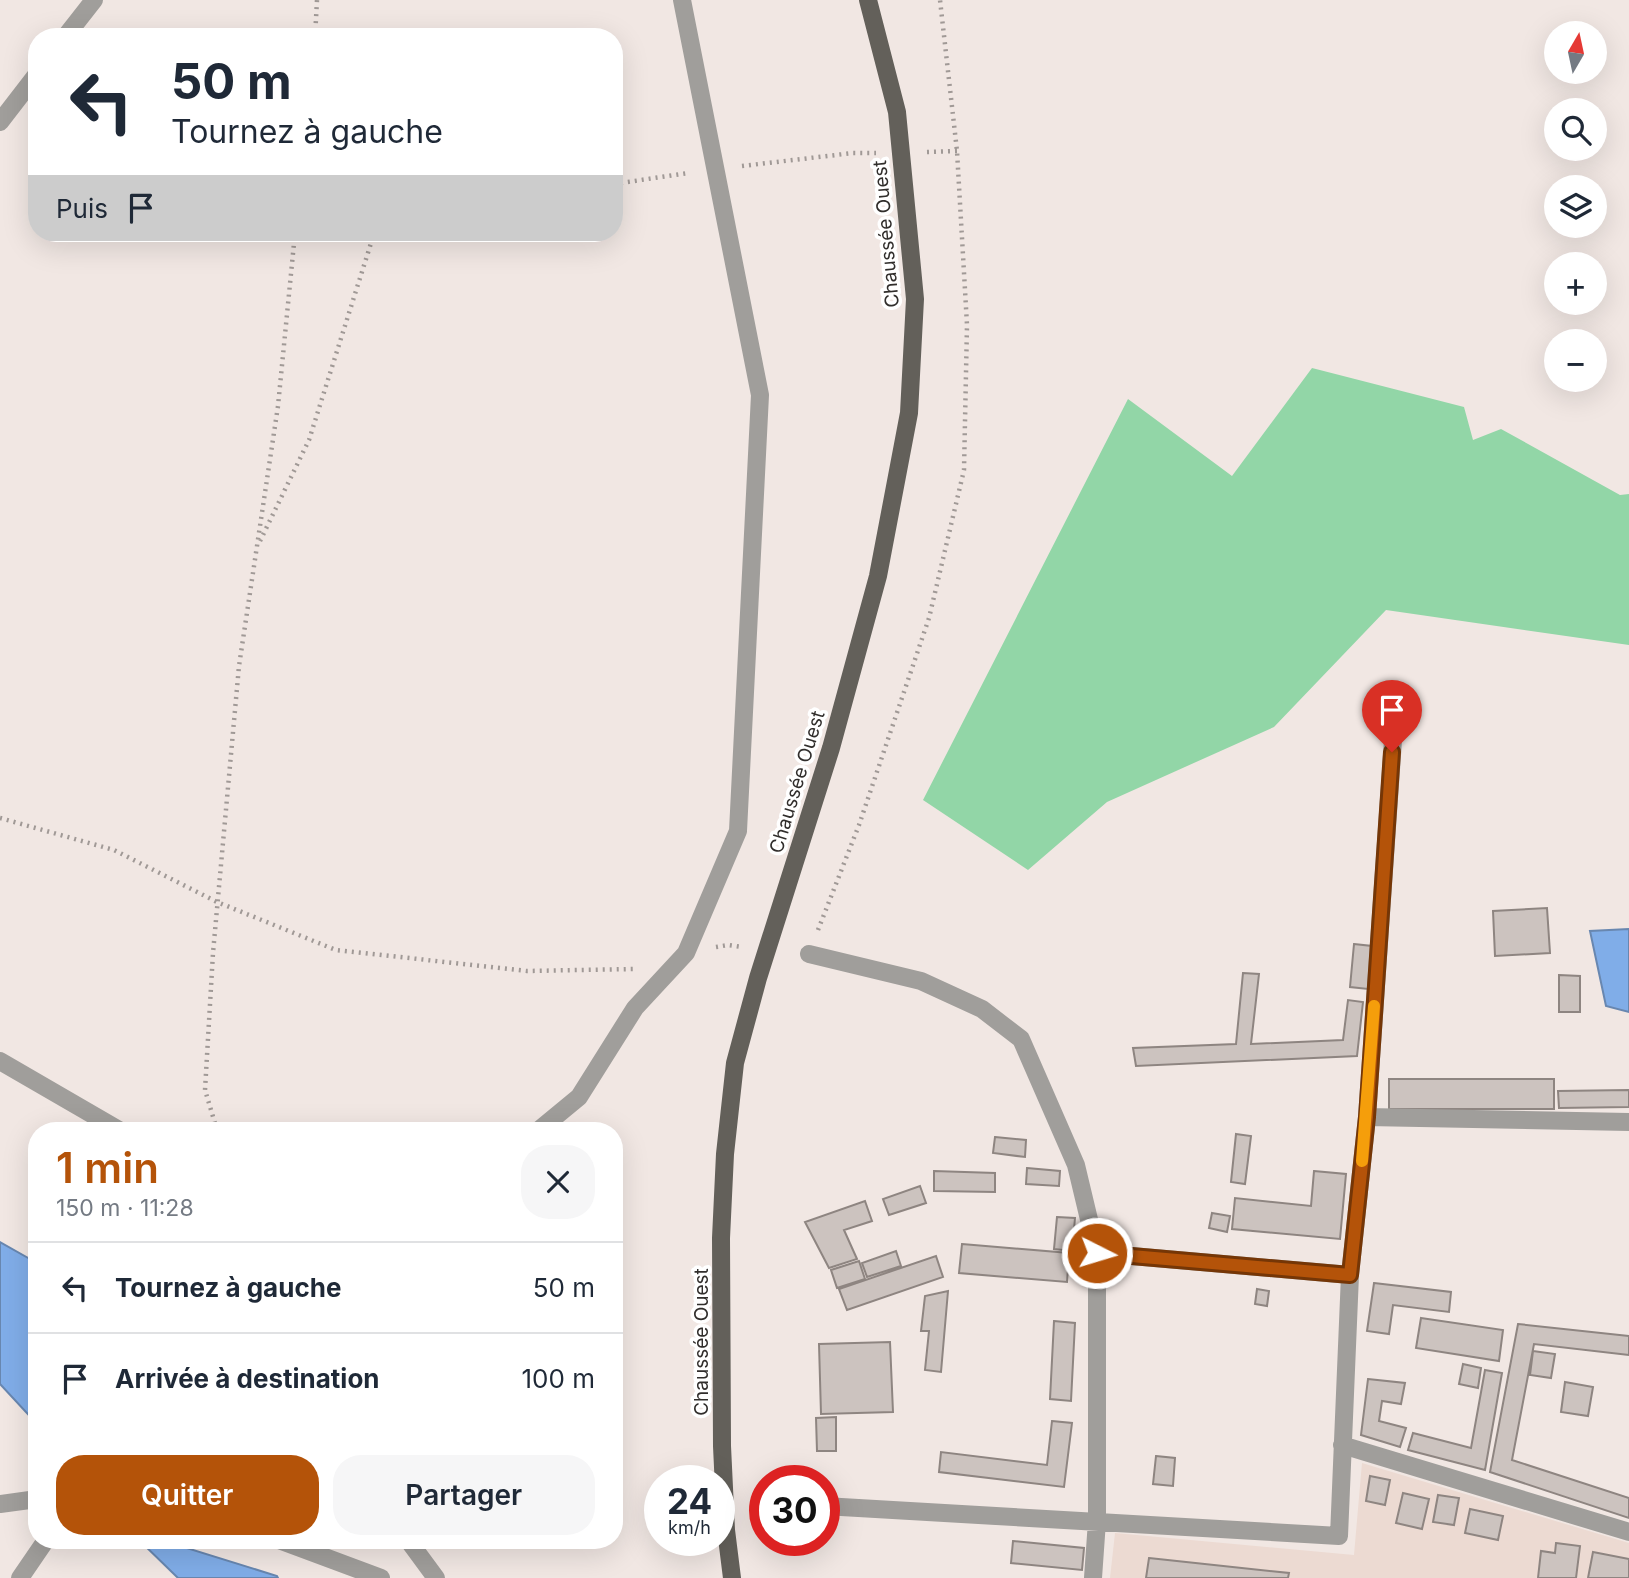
<!DOCTYPE html>
<html lang="fr">
<head>
<meta charset="utf-8">
<style>
	:root { --surface:#fff; --page:#f6f6f7; --text:#1f2937; --muted:#747a83; --line:#e0e1e3; --accent:#b45309 }
	body { margin:0; font-family:Inter,sans-serif; background:var(--page); color:var(--text); height:100vh; display:flex; flex-direction:column; font-size:26px; white-space:nowrap }
	* { box-sizing:border-box; margin:0 }
	p { font-size:23px; color:var(--muted) }
	.icon { flex:none; width:38px; height:38px; fill:none; stroke:currentColor; stroke-width:2; stroke-linecap:round; stroke-linejoin:round }
	.map { position:relative; flex:1; overflow:hidden }
	.drawer { position:absolute; left:28px; top:1122px; width:595px; height:427px; display:flex; flex-direction:column; background:var(--surface); border-radius:28px; box-shadow:0 7px 28px #0002 }
	.drawer>* { flex:none }
	.guide { position:absolute; left:28px; top:28px; width:595px; height:214px; border-radius:28px; box-shadow:0 7px 28px #0002; background:#fff; color:var(--text); overflow:hidden }
	.needle { width:46px; rotate:9deg }
	.tools { position:absolute; left:1544px; top:21px; display:grid; gap:14px }
	.tools a { display:grid; place-items:center; width:63px; height:63px; border-radius:50%; background:var(--surface); box-shadow:0 7px 28px #0002; font-size:35px }
	.speed { position:absolute; left:644px; top:1465px; display:flex; gap:14px; font-size:35px; font-weight:700; text-align:center }
	.speed>* { display:grid; place-content:center; width:91px; height:91px; border-radius:50%; background:var(--surface); box-shadow:0 7px 28px #0002; line-height:1 }
	.speed small { font-size:18px; font-weight:400 }
	.speed .limit { border:10px solid #d22; background:#fff; color:#111 }
	.pin { position:absolute; display:grid; place-items:center; width:60px; height:60px; color:#fff; margin:-72px -30px; border-radius:50% 50% 50% 0; rotate:-45deg; box-shadow:0 0 7px #0007 }
	.pin .icon { rotate:45deg }
	.me { position:absolute; width:77px; margin:-38px; rotate:95deg; stroke-linejoin:round; filter:drop-shadow(0 0 5px #0008) }
	.turn { display:flex; align-items:center; gap:24px; height:147px; padding:0 28px; font-size:32px }
	.turn .icon { width:91px; height:91px; stroke-width:2.5 }
	.turn b { display:block; font-size:49px; line-height:60px }
	.then { display:flex; align-items:center; height:66px; padding:0 28px; background:#0003; gap:14px; font-size:26px }
	.round { display:grid; place-items:center; flex:none; width:74px; height:74px; border-radius:28px; background:var(--page) }
	.headline { display:flex; align-items:center; justify-content:space-between; height:119px; padding:0 28px }
	h1 { font-size:42px; font-weight:600; line-height:52px; color:var(--accent) }
	.action { display:flex; gap:14px; margin-top:auto; padding:14px 28px }
	.action a { flex:1; height:80px; border-radius:28px; background:var(--accent); color:#fff; font-size:28px; font-weight:600; line-height:80px; text-align:center }
	.action a+a { background:var(--page); color:var(--text) }
	ul { padding:0; list-style:none }
	li { display:flex; align-items:center; gap:21px; height:91px; padding:0 28px; border-top:2px solid var(--line) }
	li div { flex:1 }
	li b { display:block; font-size:26px }
	li em { font-style:normal }
	.map>svg:first-child { display:block }
	.built { fill:#ecdad2 }
	.green { fill:#92d6a7 }
	.water { fill:#80ade8; stroke:#6887b0; stroke-width:2 }
	.building { fill:#ccc3bf; stroke:#8e8581; stroke-width:2 }
	.lines { fill:none; stroke-linecap:round; stroke-linejoin:round }
	.path { stroke:#a09996; stroke-width:4.5; stroke-dasharray:2 5; stroke-linecap:butt }
	.minor { stroke:#a09e9b; stroke-width:18 }
	.primary { stroke:#63605a; stroke-width:18 }
	.route-casing { stroke:#753606; stroke-width:18 }
	.route { stroke:#b45309; stroke-width:12 }
	.slow { stroke:#f59e0b; stroke-width:12 }
	.labels { text-anchor:middle; dominant-baseline:central; stroke-width:7; stroke-linejoin:round; paint-order:stroke }
	.street-label { font-size:19px; fill:#312e2c; stroke:#fff }
</style>
</head>
<body>
<div class="map">
<svg width="1629" height="1578" viewBox="0 0 1629 1578">
	<rect width="100%" height="100%" fill="#f1e7e3"/>
	<!-- built -->
	<path class="built" d="M1362,1463L1629,1543V1578H1110L1115,1533L1354,1555Z"/>
	<!-- green -->
	<path class="green" d="M1312,368L1464,407L1473,440L1501,429L1620,495L1629,494V645L1386,610L1274,727L1107,802L1028,870L923,800L1128,399L1232,476Z"/>
	<!-- water -->
	<path class="water" d="M1629,929V1012L1606,1006L1590,931Z
		M0,1242L37,1263V1424L0,1384Z
		M139,1540H161L277,1576L278,1578H178Z"/>
	<!-- building -->
	<path class="building" d="M1547,908L1550,953L1495,956L1493,911Z
		M1354,944L1372,946L1368,989L1350,987Z
		M1243,973L1259,974L1251,1044L1343,1040L1348,1000L1363,1002L1357,1056L1136,1066L1133,1048L1236,1044Z
		M1559,975L1580,976V1012H1559Z
		M1389,1079H1554V1109H1389Z
		M1629,1090V1107L1559,1108L1558,1091Z
		M1236,1134L1251,1136L1245,1184L1231,1182Z
		M995,1137L1026,1140L1025,1157L993,1153Z
		M1027,1168L1060,1171L1059,1186L1026,1184Z
		M934,1171L995,1173V1192L934,1191Z
		M1314,1171L1346,1174L1340,1239L1232,1229L1235,1198L1311,1206Z
		M920,1186L926,1203L889,1215L883,1199Z
		M865,1201L872,1221L844,1230L857,1259L829,1268L805,1222Z
		M1212,1213L1230,1216L1227,1232L1209,1228Z
		M1057,1217L1075,1218L1072,1251L1054,1249Z
		M962,1244L1069,1253L1067,1282L959,1273Z
		M896,1251L901,1266L867,1277L862,1263Z
		M936,1256L943,1277L847,1310L839,1289Z
		M859,1261L865,1279L837,1288L831,1270Z
		M1374,1283L1451,1292L1449,1312L1393,1305L1389,1334L1367,1331Z
		M1257,1289L1269,1291L1267,1306L1255,1304Z
		M948,1291L941,1372L925,1370L929,1331H921L925,1296Z
		M1421,1318L1503,1330L1499,1361L1416,1348Z
		M1054,1321L1075,1323L1071,1401L1050,1399Z
		M1518,1324L1629,1336V1355L1534,1344L1512,1460L1629,1498V1518L1490,1472Z
		M890,1342L893,1412L821,1414L819,1344Z
		M1533,1351L1555,1354L1551,1378L1530,1375Z
		M1463,1364L1481,1368L1478,1388L1459,1384Z
		M1485,1370L1502,1373L1485,1470L1408,1450L1413,1433L1471,1448Z
		M1368,1379L1405,1383L1401,1404L1382,1401L1379,1421L1406,1428L1400,1447L1361,1435Z
		M1565,1382L1593,1387L1588,1416L1561,1412Z
		M836,1417V1451H817L816,1418Z
		M1052,1421L1072,1423L1064,1487L939,1472L941,1452L1047,1465Z
		M1156,1456L1175,1458L1173,1486L1153,1484Z
		M1370,1476L1390,1480L1385,1505L1366,1501Z
		M1403,1493L1429,1499L1422,1529L1396,1523Z
		M1438,1495L1459,1498L1454,1525L1433,1522Z
		M1470,1509L1503,1516L1498,1540L1465,1533Z
		M1013,1541L1084,1548L1082,1570L1011,1563Z
		M1556,1543L1580,1546L1576,1578H1538L1541,1551L1555,1553Z
		M1593,1552L1629,1559V1578H1588Z
		M1149,1558L1289,1573L1288,1578H1146Z"/>
	<g class="lines">
		<!-- path -->
		<path class="path" d="M315,37L317,0
			M927,152L957,151
			M742,166L853,153H876
			M614,184L688,173
			M260,541L309,440L372,240L383,233
			M0,818L114,850L217,902L336,950L527,971L633,969
			M818,930L859,825L929,618L964,470L967,325L957,151L940,0
			M716,947L728,945L742,947
			M217,1130L205,1090L213,953L239,666L278,406L295,233"/>
		<!-- minor -->
		<path class="minor" d="M65,37L94,0
			M0,122L37,74
			M809,954L921,981L982,1009L1021,1039L1076,1165L1097,1253V1521L1093,1578
			M0,1061L119,1130
			M1367,1117L1629,1122
			M539,1130L579,1097L635,1008L686,953L738,831L760,395L682,0
			M1097,1253L1350,1275
			M1342,1445L1629,1532
			M0,1504L37,1499
			M824,1506L1339,1536L1350,1275L1367,1117L1394,726
			M279,1540L381,1578
			M408,1540L436,1578
			M20,1578L46,1540"/>
		<!-- primary -->
		<path class="primary" d="M732,1578L726,1530L722,1446L721,1238L725,1154L735,1063L758,978L831,748L878,576L909,413L915,299L897,112L868,0"/>
	</g>
	<g class="lines">
		<!-- route casing -->
		<g class="route-casing">
			<path id="route" d="M1097,1253L1350,1275L1367,1117L1392,752"/>
		</g>
		<!-- route -->
		<use href="#route" class="route"/>
		<!-- slow -->
		<path class="slow" d="M1362,1161L1374,1006"/>
	</g>
	<g class="labels">
		<!-- street labels -->
		<g class="street-label">
			<text transform="translate(886 234) rotate(-95)">Chaussée Ouest</text>
			<text transform="translate(797 782) rotate(-73)">Chaussée Ouest</text>
			<text transform="translate(701 1342) rotate(-90)">Chaussée Ouest</text>
		</g>
	</g>
</svg>
<div class="tools">
<a><svg class="needle" viewBox="-14 -14 28 28"><path d="M0-13l5 13h-10z" fill="#e53935"/><path d="M0 13l5-13h-10z" fill="#747a83"/></svg></a>
<a><svg class="icon" aria-label="search" viewBox="0 0 24 24"><circle cx="10" cy="10" r="6"/><path d="M15 15l6 6"/></svg></a>
<a><svg class="icon" aria-label="layers" viewBox="0 0 24 24"><path d="M12 4l9 5-9 5-9-5zM3 14l9 5 9-5"/></svg></a>
<a>+</a>
<a>−</a>
</div>
<div class="speed"><div>24<small>km/h</small></div><div class="limit">30</div></div>
<div class="pin" style="left:1392px;top:752px;background:#d93025"><svg class="icon" aria-label="arrive" viewBox="0 0 24 24"><path d="M6 21V4h12l-3 4 3 4H6"/></svg></div>
<svg class="me" style="left:1097px;top:1253px" viewBox="-20 -20 40 40"><circle r="17" fill="#b45309" stroke="#fff" stroke-width="3"/><path d="M0-11L8 9 0 5-8 9z" fill="#fff"/></svg>
<div class="guide">
<div class="turn"><svg class="icon" aria-label="left" viewBox="0 0 24 24"><path d="M17 20v-9H6M10 6l-5 5 5 5"/></svg><div><b>50 m</b>Tournez à gauche</div></div>
<div class="then">Puis<svg class="icon" aria-label="arrive" viewBox="0 0 24 24"><path d="M6 21V4h12l-3 4 3 4H6"/></svg></div>
</div>
<section class="drawer">
<div class="headline"><div><h1>1 min</h1><p>150 m · 11:28</p></div><a class="round"><svg class="icon" aria-label="close" viewBox="0 0 24 24"><path d="M6 6l12 12M18 6L6 18"/></svg></a></div>
<ul>
<li><svg class="icon" aria-label="left" viewBox="0 0 24 24"><path d="M17 20v-9H6M10 6l-5 5 5 5"/></svg><div><b>Tournez à gauche</b></div><em>50 m</em></li>
<li><svg class="icon" aria-label="arrive" viewBox="0 0 24 24"><path d="M6 21V4h12l-3 4 3 4H6"/></svg><div><b>Arrivée à destination</b></div><em>100 m</em></li>
</ul>
<div class="action"><a>Quitter</a><a>Partager</a></div>
</section>
</div>
</body>
</html>
